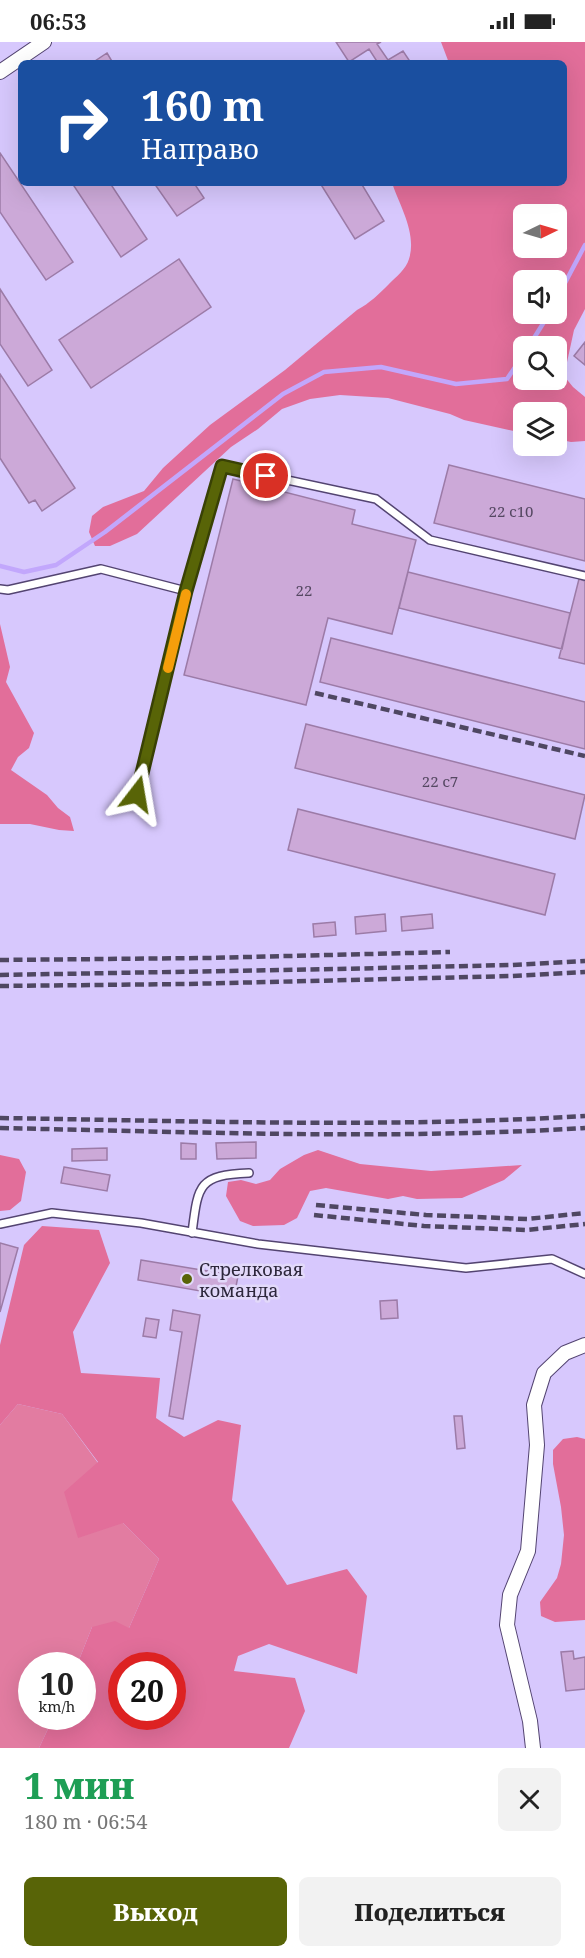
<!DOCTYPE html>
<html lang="ru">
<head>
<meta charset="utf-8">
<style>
	:root { --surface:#fff; --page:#f2f2f2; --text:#222; --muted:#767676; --accent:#586407 }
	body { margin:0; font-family:"Noto Serif",serif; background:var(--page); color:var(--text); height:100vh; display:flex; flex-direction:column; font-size:22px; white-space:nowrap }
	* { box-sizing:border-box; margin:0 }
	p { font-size:20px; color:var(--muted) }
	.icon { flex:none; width:33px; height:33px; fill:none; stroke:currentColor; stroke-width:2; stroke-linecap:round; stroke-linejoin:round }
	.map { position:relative; height:1706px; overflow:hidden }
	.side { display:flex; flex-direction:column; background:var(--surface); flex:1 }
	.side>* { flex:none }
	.guide { position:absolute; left:18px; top:18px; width:549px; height:126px; border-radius:9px; box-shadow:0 6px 24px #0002; background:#1a4fa0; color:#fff; overflow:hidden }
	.needle { width:39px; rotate:85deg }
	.tools { position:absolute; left:513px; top:162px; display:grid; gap:12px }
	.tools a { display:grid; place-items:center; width:54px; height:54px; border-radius:9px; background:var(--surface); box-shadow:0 6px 24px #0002; font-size:30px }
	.speed { position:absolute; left:18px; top:1610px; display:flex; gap:12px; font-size:30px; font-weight:700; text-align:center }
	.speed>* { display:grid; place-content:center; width:78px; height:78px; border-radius:50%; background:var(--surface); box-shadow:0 6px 24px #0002; line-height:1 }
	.speed small { font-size:15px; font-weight:400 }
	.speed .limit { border:9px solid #d22; background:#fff; color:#111 }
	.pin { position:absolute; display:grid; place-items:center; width:51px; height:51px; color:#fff; margin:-26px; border:3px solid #fff; border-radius:50%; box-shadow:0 2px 6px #0007 }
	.me { position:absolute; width:66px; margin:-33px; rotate:14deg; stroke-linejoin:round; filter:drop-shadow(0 0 4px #0008) }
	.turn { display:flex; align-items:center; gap:21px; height:126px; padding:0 24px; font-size:27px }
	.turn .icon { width:78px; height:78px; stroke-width:2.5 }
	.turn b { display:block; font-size:42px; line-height:51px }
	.round { display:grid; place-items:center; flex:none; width:63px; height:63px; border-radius:9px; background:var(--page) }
	.headline { display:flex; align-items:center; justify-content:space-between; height:102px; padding:0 24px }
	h1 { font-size:36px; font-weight:800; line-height:45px; color:#1e9e55 }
	.button { display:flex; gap:12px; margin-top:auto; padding:12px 24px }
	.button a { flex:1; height:69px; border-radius:9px; background:var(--accent); color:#fff; font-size:24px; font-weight:800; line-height:69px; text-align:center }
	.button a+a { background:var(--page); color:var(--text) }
	.status { display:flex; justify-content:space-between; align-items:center; height:42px; padding:0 30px; background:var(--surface); direction:ltr }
	.status svg { height:16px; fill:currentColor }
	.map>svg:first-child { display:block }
	.green { fill:#e27ca1 }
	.forest { fill:#e26e9a; fill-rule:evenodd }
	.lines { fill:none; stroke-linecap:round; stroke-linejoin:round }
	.stream { stroke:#c2a7fc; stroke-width:4.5 }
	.building { fill:#cca9d8; stroke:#9c7ba7; stroke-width:1.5 }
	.lane-casing { stroke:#534471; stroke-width:10 }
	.street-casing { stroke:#534471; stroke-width:16 }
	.lane { stroke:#fff; stroke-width:7 }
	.street { stroke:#fff; stroke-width:14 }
	.rail { stroke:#4f4762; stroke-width:4.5; stroke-dasharray:9 4.5; stroke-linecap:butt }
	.route-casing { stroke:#394105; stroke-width:15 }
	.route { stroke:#586407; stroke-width:10 }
	.slow { stroke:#f59e0b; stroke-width:10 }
	.poi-dot { fill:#586407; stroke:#e2d9fa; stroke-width:2 }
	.labels { text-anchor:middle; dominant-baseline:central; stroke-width:5; stroke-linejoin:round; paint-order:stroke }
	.number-label { font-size:15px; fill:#554862 }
	.poi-label { font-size:18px; fill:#2d273b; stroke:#e2d9fa; text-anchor:start }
</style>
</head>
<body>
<div class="status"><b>06:53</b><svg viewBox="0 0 49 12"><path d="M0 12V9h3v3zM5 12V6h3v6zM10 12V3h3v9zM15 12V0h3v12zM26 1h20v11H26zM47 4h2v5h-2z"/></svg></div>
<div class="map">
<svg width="585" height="1706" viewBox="0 0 585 1706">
	<rect width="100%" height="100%" fill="#d7c8fd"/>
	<!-- green -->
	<path class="green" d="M18,1362L62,1372L98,1421L123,1481L159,1517L129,1586L92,1585L77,1623H32V1674H54L39,1706H0V1383Z"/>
	<!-- forest -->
	<path class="forest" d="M441,0H585V267L574,288L564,334L573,345L585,355V399L571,400L557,397L556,370H524L523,391L464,378L450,372L388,356L340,353L310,357L282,367L258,387L231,405L137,492L110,504H95L89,490L92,474L103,465L144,449L163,426L210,383L285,328L357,268C370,261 379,252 389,242C396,235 406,227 409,217C417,192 400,164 392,141H564V21H449ZM524,172H556V206H524ZM524,238H556V272H524ZM524,304H556V338H524Z
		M0,582L10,625L6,640L34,691L29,706L18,715L11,728L47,753L58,766L70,775L74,789L59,788L30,782H0Z
		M318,1108L360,1122L431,1129L522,1123L504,1138L462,1156L417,1157L403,1154L388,1157L326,1146L310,1149L297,1176L284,1183L253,1184L240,1179L226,1154L228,1140L241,1138L256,1142L270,1138L280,1127L304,1113Z
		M0,1113L19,1117L26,1130L21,1159L10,1168L0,1169Z
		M42,1184L99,1188L110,1221L73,1290L81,1331L160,1336L156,1376L184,1395L218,1378L241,1383L232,1458L287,1543L347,1527L367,1554L357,1632L269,1602L238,1614L234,1629L295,1636L305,1669L289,1706H39L54,1674H82V1623H77L92,1585L115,1579L129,1586L159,1517L123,1481L78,1496L64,1450L98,1420L62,1372L18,1362L0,1383V1303L24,1203ZM122,1623H172V1674H122Z
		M577,1395L585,1397V1578L555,1580L541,1574L540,1560L557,1536L561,1522L564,1493L561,1465L553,1422V1408L563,1397Z"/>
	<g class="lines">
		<!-- stream -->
		<path class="stream" d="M556,258L585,203
			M529,304L549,272
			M0,524L24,530L56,523L105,490L283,352L324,330L381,325L456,342L507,337L524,312"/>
	</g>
	<!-- building -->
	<path class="building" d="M336,0H381L377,2L388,18L403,9L411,21H378L369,7L349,20Z
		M107,11L113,21H92Z
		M0,111L73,220L46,238L0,170Z
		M72,141H110L147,197L121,215Z
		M154,141H194L204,156L177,174Z
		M320,141H361L384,179L355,197Z
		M179,217L211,265L91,346L59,298Z
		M0,247L52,328L28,344L0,302Z
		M585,300V323L574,314Z
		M0,332L75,446L42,469L35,458L29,461L0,416Z
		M449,423L585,457V519L434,481Z
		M233,437L355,468L352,482L416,498L392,592L328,576L306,663L184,633Z
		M408,530L570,571L562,607L399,566Z
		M579,537L585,539V622L559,616Z
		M331,596L585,660V707L320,640Z
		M306,682L585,753L575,797L295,726Z
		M298,767L555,832L545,873L288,808Z
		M385,872L386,889L356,892L355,875Z
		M432,872L433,886L402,889L401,875Z
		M335,880L336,893L314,895L313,882Z
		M256,1100V1116L217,1117L216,1101Z
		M181,1101L196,1102V1117H181Z
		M107,1106V1118L72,1119V1107Z
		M64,1125L110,1133L107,1149L61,1141Z
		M0,1201L18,1206L0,1270Z
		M141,1218L238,1234L234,1255L138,1238Z
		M397,1258L398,1276L381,1277L380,1259Z
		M173,1268L200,1273L183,1377L169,1374L182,1290L170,1288Z
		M146,1276L159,1278L156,1296L143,1294Z
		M454,1374H462L465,1406L457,1407Z
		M573,1609L574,1617L585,1615V1647L566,1649L561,1610Z"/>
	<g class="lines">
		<!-- lane casing -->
		<g class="lane-casing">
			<path id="lane" d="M0,547L8,548L101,527L186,549L222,424L376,457L430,498L585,534
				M137,752L186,549
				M0,1182L52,1171L141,1181L258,1202L466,1226L552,1217L585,1232
				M192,1191C198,1143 198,1133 249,1131"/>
		</g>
		<!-- street casing -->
		<g class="street-casing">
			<path id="street" d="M0,30L44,0
				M533,1706L530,1679L507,1583L510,1553L528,1509L537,1403L534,1363L544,1331L565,1311L585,1303"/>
		</g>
		<!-- lane -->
		<use href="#lane" class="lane"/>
		<!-- street -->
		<use href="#street" class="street"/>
		<!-- rail -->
		<path class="rail" d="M315,651L585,714
			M0,918L207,916L450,910
			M0,933L338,927L511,923L585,919
			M0,944L187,942L512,934L585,930
			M0,1076C195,1079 390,1086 585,1074
			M0,1086C195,1090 390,1098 585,1086
			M316,1163L426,1173L527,1177L585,1171
			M314,1173L424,1184L526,1188L585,1182"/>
	</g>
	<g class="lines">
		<!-- route casing -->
		<g class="route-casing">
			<path id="route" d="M137,752L186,549L222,424L266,434"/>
		</g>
		<!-- route -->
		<use href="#route" class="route"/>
		<!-- slow -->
		<path class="slow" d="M168,626L186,552"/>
	</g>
	<!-- markers -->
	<circle class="poi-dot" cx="187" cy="1237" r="6"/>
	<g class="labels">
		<!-- number labels -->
		<g class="number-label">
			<text x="511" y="469">22 с10</text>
			<text x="304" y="548">22</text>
			<text x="440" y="739">22 с7</text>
		</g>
		<!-- poi labels -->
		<g class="poi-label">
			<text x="199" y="1227">Стрелковая<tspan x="199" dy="21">команда</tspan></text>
		</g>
	</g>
</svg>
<div class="tools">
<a><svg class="needle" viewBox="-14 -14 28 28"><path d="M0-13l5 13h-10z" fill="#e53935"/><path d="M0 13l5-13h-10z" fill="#767676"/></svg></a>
<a><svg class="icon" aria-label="sound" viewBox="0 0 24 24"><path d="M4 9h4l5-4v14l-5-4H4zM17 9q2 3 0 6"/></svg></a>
<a><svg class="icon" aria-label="search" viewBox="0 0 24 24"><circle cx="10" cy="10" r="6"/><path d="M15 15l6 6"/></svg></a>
<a><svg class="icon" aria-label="layers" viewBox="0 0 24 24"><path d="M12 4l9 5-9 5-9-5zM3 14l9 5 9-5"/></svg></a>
</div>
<div class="speed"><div>10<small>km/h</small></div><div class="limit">20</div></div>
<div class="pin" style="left:266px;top:434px;background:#d93025"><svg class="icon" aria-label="arrive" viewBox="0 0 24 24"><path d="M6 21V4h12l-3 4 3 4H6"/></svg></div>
<svg class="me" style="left:137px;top:752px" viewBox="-20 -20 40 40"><path d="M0-17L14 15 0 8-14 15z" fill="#586407" stroke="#fff" stroke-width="4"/></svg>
<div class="guide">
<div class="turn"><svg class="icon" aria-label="right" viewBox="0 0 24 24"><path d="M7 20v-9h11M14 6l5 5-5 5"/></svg><div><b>160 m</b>Направо</div></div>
</div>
</div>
<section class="side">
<div class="headline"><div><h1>1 мин</h1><p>180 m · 06:54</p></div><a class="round"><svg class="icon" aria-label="close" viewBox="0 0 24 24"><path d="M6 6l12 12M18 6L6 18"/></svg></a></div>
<div class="button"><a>Выход</a><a>Поделиться</a></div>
</section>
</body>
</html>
